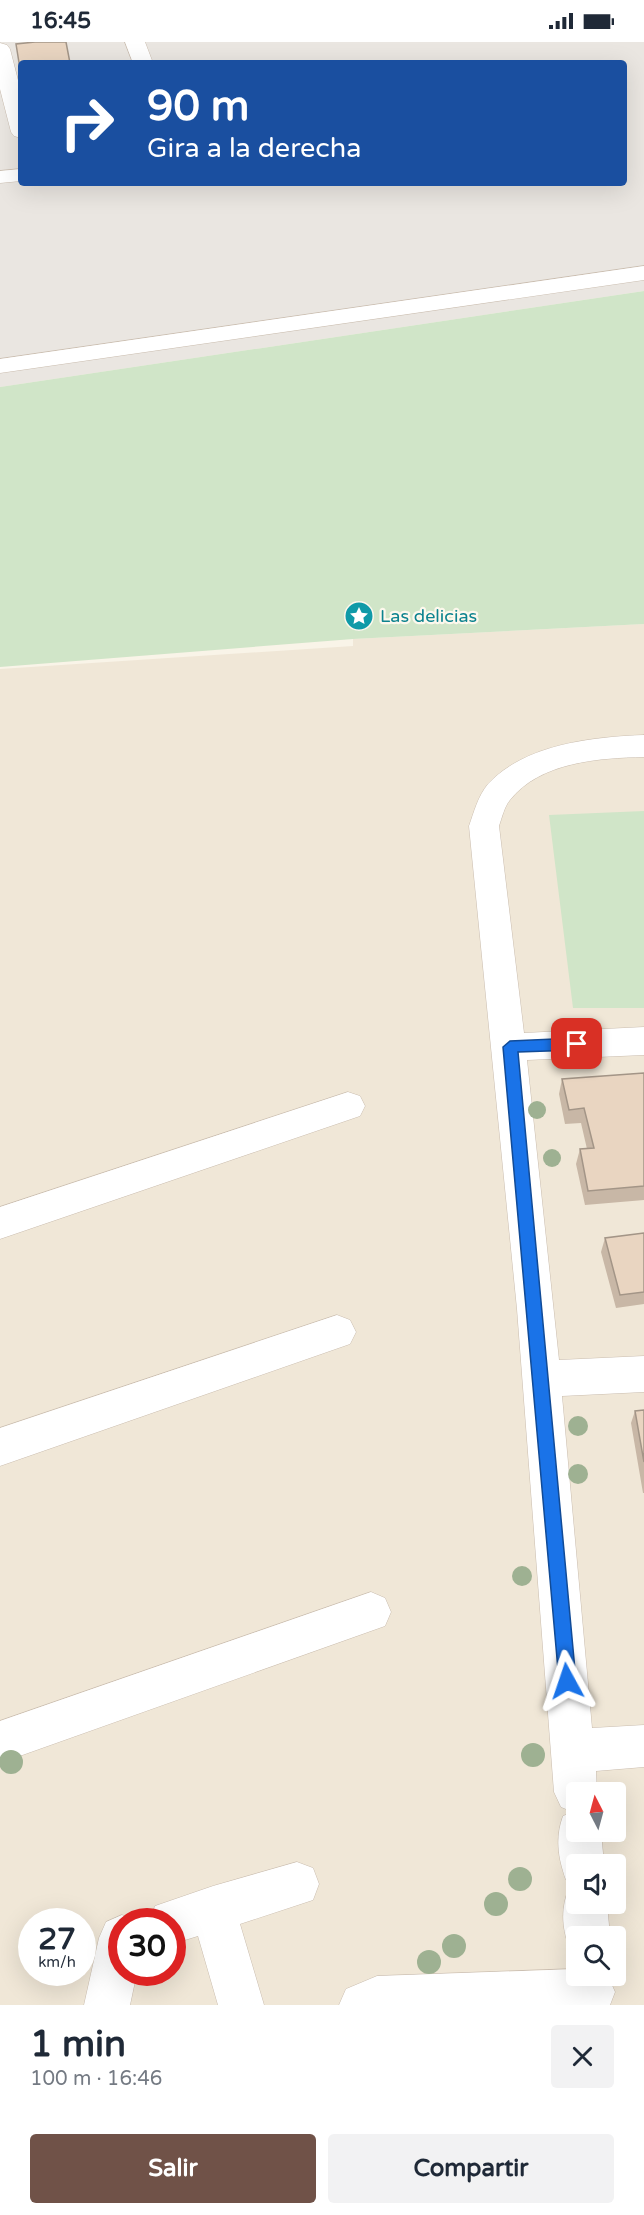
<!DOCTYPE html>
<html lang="es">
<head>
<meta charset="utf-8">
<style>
	:root { --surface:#fff; --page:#f2f2f3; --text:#1f2937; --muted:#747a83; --accent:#705248 }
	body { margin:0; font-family:"Varela Round",sans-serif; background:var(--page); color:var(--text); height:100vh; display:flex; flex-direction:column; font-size:22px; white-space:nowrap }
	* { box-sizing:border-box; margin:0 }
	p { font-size:20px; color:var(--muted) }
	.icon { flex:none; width:33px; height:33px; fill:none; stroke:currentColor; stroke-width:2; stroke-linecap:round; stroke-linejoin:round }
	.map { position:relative; height:1963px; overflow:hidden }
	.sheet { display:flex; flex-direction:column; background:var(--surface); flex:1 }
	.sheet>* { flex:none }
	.hud { position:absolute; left:18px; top:18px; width:609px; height:126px; border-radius:6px; box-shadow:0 6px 24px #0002; background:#1a4fa0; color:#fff; overflow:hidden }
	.needle { width:39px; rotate:354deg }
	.buttons { position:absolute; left:566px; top:1740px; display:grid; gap:12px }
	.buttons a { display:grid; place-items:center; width:60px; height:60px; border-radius:6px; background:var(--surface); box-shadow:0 6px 24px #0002; font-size:30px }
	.speed { position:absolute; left:18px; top:1866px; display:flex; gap:12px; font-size:30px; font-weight:700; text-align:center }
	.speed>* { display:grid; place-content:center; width:78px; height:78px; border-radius:50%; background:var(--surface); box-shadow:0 6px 24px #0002; line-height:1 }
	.speed small { font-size:15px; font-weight:400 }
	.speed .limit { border:9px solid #d22; background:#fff; color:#111 }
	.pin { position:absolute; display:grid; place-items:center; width:51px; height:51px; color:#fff; margin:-26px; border-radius:12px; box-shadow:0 3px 9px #0006 }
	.me { position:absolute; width:66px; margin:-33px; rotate:355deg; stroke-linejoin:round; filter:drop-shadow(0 0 4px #0008) }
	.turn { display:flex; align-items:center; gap:21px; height:126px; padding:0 30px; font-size:27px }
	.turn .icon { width:78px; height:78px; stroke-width:2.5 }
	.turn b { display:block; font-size:42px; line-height:51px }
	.round { display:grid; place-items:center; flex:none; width:63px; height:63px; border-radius:6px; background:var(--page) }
	.head { display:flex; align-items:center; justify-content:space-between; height:102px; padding:0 30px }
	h1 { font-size:36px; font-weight:800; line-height:45px }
	.action { display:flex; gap:12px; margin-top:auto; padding:12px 30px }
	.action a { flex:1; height:69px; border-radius:6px; background:var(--accent); color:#fff; font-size:24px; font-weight:800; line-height:69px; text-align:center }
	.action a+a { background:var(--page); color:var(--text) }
	.status { display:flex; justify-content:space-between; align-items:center; height:42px; padding:0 30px; background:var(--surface); direction:ltr }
	.status svg { height:16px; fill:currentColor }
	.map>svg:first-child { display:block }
	.residential { fill:#f0e7d7; fill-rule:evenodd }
	.industrial { fill:#eae6e1; fill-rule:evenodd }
	.green { fill:#d0e5c8 }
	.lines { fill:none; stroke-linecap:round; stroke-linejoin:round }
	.minor-casing { stroke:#cabdaf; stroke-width:1 }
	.minor { fill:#fff; fill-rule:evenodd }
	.tree { fill:#9eb192 }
	.wall { fill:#c8b7a6 }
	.building { fill:#e9d5c1; stroke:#a39587; stroke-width:1.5 }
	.route { fill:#1a73e8; stroke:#114b97; stroke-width:1.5 }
	.labels { text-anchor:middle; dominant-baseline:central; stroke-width:4.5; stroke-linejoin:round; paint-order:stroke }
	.culture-label { font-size:18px; fill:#0d838f; stroke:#fdf8ed; text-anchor:start }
</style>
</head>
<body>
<div class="status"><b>16:45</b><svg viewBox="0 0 49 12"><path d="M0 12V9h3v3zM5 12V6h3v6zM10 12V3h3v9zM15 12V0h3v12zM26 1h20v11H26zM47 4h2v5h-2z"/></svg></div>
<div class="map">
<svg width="644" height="1963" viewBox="0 0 644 1963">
	<rect width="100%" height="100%" fill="#f9f4e8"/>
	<!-- residential -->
	<path class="residential" d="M644,582V1963H0V627L353,604V597ZM576,1750H615V1790H576ZM576,1822H615V1862H576ZM32,1880H82V1930H32ZM122,1880H172V1930H122ZM576,1894H615V1934H576Z"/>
	<!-- industrial -->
	<path class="industrial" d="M0,0H644V249L0,345ZM21,21H624V141H21Z"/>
	<!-- green -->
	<path class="green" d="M644,249V582L353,597L0,625V345Z
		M644,769V966H573L549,773Z"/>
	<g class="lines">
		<!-- minor casing -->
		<g class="minor-casing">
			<path id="minor" d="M125,0H145L153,21H133Z
				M0,1L7,3L10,7L21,50V96L14,94L11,90L0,47Z
				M21,127V139L0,141V129Z
				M644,224V238L0,331V317Z
				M644,693V715C599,716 540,720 510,758C504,765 502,776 499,784L524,991L644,985V1013L527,1018L559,1318L644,1314V1350L562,1354L592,1686L644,1683V1725L596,1729L597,1750H576V1790H601L604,1822H576V1842L566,1838C558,1816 555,1796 563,1774L573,1770L561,1765L554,1750L517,1267L469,784C474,770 478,754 488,742C525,702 593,695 644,693Z
				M348,1050L360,1054L365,1064L360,1074L0,1197V1165Z
				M337,1273L350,1278L356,1290L350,1302L0,1424V1386Z
				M371,1550L385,1556L391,1570L385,1584L0,1721V1679Z
				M297,1820L313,1826L319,1842L313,1858L240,1882L264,1963H218L198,1894L172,1902V1880H149L155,1864L213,1844Z
				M576,1843V1862H607L610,1894H576V1912L571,1910C562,1888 560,1868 569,1846Z
				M122,1873L137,1880H122V1930H137L130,1963H84L99,1896L106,1880Z
				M576,1927V1934H608L615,1950L610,1963H339L346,1947L377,1934Z"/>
		</g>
		<!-- minor -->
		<use href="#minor" class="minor"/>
	</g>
	<!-- trees -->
	<g class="tree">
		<circle cx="537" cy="1068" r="9"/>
		<circle cx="552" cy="1116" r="9"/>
		<circle cx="578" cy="1384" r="10"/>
		<circle cx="578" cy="1432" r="10"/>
		<circle cx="522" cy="1534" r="10"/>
		<circle cx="533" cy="1713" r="12"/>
		<circle cx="11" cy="1720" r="12"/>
		<circle cx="520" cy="1837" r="12"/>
		<circle cx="496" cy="1862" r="12"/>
		<circle cx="454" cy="1904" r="12"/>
		<circle cx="429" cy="1920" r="12"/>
	</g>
	<!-- wall -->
	<path class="wall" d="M644,1031V1158L585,1163L576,1122L580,1107H587L581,1081L565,1082L559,1052L562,1037Z
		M644,1191V1262L616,1266L601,1210L605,1196Z
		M644,1368V1451H643L631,1381L635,1369Z"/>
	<!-- building -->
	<path class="building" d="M35,0H66L70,21H21V33L16,2Z
		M644,1031V1144L588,1149L580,1107L594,1106L584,1066L569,1068L562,1037Z
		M644,1191V1250L620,1253L605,1196Z
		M644,1368V1420L635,1369Z"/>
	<!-- route -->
	<path class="route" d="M577,996L584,1002L577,1008L518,1010L576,1639L573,1645L567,1648L561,1645L559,1639L503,1005L510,999Z"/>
	<!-- icons -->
	<defs>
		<g id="sight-disc" transform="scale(1.5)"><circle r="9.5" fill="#0f9aa8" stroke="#fdf8ed"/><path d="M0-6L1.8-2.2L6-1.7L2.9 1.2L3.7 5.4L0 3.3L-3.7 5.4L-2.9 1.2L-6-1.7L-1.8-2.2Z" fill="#fff"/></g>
	</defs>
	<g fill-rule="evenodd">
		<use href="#sight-disc" x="359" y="574"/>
	</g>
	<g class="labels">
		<!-- culture labels -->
		<g class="culture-label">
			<text x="380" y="574">Las delicias</text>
		</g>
	</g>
</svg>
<div class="buttons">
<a><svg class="needle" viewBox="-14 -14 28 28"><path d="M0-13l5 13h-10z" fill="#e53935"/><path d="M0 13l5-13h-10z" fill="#747a83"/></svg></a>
<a><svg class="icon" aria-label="sound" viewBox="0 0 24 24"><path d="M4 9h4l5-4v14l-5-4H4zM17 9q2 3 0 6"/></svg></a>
<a><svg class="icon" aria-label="search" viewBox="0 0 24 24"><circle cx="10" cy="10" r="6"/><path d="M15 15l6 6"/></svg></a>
</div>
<div class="speed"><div>27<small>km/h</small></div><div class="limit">30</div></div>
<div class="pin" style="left:577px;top:1002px;background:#d93025"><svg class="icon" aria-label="arrive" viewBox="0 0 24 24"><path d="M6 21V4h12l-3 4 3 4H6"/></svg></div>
<svg class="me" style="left:567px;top:1639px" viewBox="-20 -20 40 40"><path d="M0-17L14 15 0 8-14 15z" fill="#1a73e8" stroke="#fff" stroke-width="4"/></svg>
<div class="hud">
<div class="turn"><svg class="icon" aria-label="right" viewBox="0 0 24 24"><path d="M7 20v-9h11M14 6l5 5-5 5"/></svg><div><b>90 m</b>Gira a la derecha</div></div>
</div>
</div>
<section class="sheet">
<div class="head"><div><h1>1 min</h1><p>100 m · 16:46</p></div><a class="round"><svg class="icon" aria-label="close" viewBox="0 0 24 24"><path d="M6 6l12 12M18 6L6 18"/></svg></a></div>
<div class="action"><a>Salir</a><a>Compartir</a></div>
</section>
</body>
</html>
